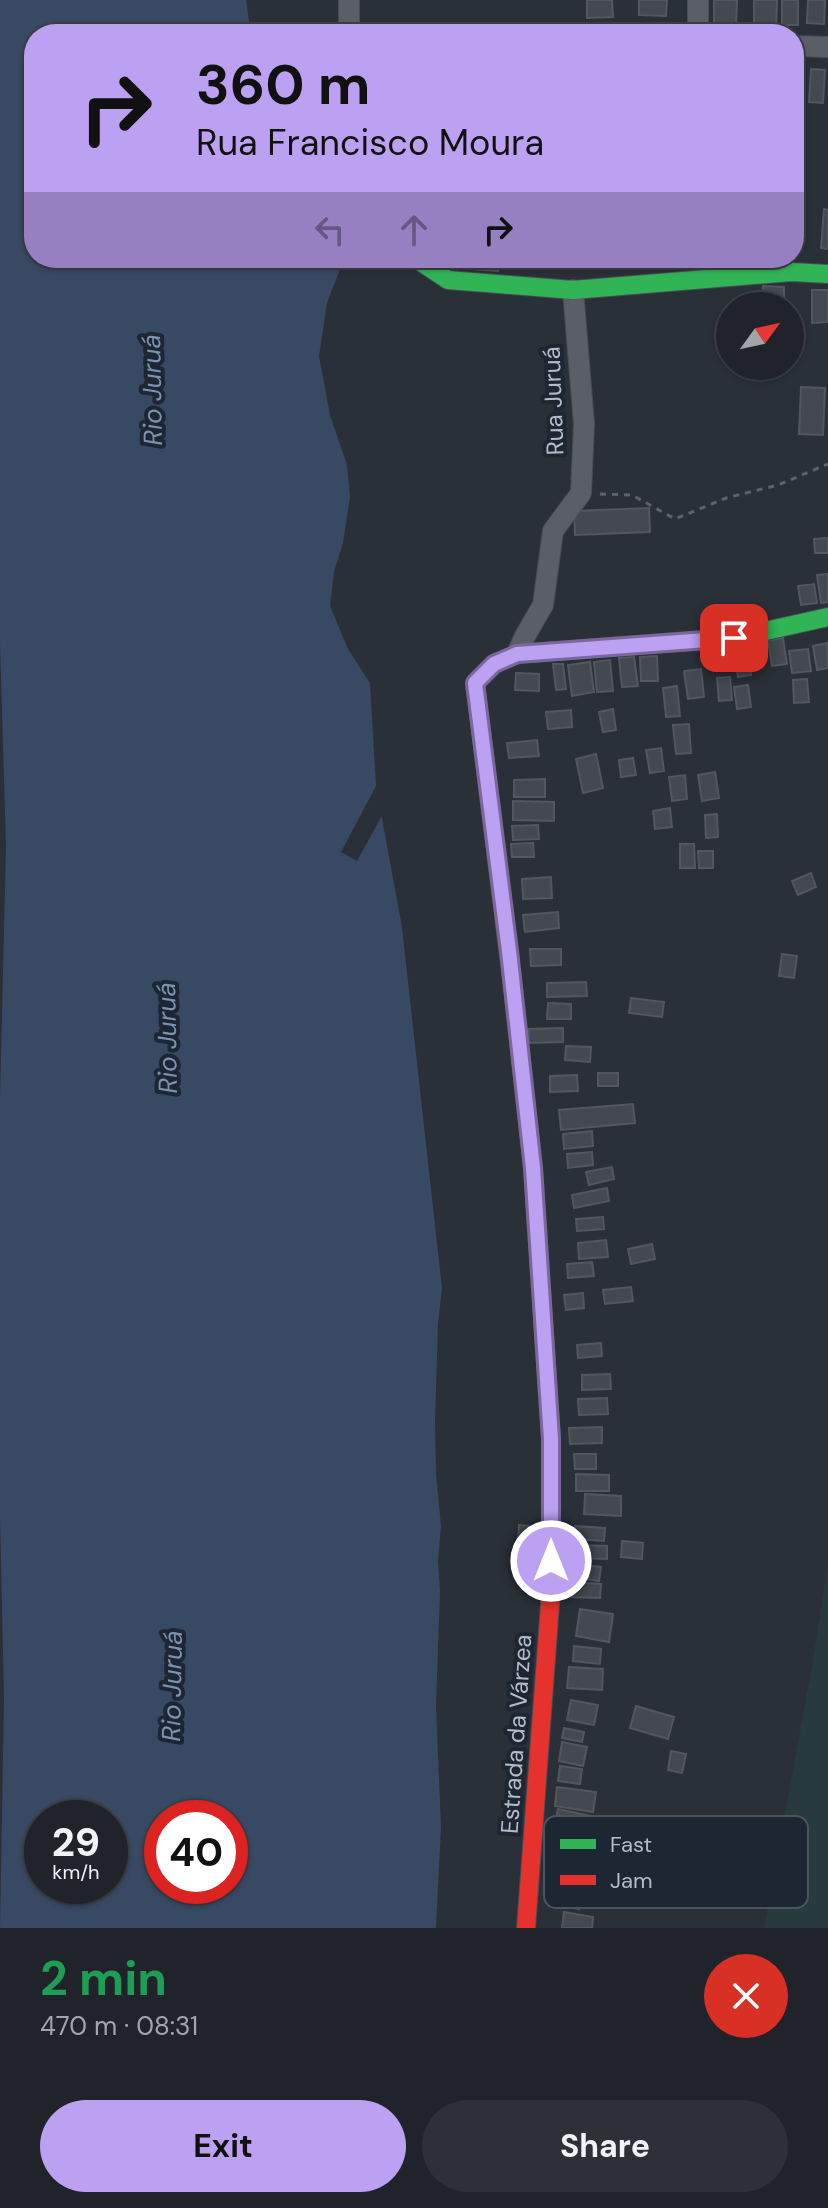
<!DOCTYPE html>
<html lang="en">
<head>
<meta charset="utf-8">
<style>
	:root { --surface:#20242a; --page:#2d3036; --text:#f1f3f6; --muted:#a2a4a8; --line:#3d4147; --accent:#bca0f2 }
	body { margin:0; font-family:"DM Sans",sans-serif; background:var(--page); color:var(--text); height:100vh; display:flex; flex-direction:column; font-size:30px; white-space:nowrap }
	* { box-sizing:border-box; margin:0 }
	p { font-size:26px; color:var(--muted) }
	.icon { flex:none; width:44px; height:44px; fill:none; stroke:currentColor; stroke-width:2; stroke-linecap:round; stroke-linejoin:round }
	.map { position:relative; height:1928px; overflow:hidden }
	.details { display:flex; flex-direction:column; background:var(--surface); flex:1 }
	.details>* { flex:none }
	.hud { position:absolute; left:24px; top:24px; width:780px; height:244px; border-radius:32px; box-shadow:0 2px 6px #0004,0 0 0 2px var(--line); background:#bca0f2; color:#111; overflow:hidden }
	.needle { width:52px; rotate:57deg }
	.fabs { position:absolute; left:716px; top:292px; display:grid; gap:16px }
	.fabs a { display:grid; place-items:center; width:88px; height:88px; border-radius:50%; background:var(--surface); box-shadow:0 2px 6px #0004,0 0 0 2px var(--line); font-size:40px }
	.speed { position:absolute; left:24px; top:1800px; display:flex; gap:16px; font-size:40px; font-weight:700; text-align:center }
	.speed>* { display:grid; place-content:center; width:104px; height:104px; border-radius:50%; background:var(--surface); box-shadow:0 2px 6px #0004,0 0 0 2px var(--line); line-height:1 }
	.speed small { font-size:20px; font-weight:400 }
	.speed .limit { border:12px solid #d22; background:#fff; color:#111 }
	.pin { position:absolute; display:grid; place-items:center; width:68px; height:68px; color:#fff; margin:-34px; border-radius:16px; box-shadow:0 4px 12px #0006 }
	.me { position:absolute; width:88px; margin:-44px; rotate:0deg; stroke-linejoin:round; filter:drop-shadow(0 0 6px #0008) }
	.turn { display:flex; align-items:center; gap:28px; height:168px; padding:0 40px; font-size:36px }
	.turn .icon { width:104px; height:104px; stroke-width:2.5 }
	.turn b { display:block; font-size:56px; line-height:68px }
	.lanes { display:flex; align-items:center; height:76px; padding:0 40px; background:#0003; justify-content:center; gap:40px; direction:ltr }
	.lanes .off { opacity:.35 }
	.round { display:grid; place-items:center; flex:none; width:84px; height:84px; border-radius:42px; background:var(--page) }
	.headline { display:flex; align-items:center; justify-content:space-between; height:136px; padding:0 40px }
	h1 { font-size:48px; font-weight:700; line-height:60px; color:#1e9e55 }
	.cta { display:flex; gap:16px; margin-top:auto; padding:16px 40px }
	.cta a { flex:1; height:92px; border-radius:48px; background:var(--accent); color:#111; font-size:32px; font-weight:700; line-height:92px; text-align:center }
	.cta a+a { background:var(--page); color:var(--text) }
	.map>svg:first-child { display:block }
	.green { fill:#273a3e }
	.water { fill:#384963; fill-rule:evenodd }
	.pier { fill:#2a3038 }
	.building { fill:#444950; stroke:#52575f; stroke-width:2 }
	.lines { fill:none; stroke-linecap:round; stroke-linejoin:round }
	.street-casing { stroke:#484c53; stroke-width:22 }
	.fast-casing { stroke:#484c53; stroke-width:20 }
	.jam-casing { stroke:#484c53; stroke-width:20 }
	.path { stroke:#5d636a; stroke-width:3; stroke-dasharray:6 6; stroke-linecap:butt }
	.street { stroke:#5a5e66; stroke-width:20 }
	.fast { stroke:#30b455; stroke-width:18 }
	.jam { stroke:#e5322d; stroke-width:18 }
	.route-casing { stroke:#7a689d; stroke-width:20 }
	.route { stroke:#bca0f2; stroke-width:14 }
	.labels { text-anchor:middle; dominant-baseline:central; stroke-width:8; stroke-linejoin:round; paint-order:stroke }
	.street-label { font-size:24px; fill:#b4bcc9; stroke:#1d2633 }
	.water-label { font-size:26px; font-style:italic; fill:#7c92b1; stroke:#1d2633 }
	.key { fill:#1d2633; stroke:#4a5360; stroke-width:2 }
	.key-label { font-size:22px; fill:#b4bcc9 }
</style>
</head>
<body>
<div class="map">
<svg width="828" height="1928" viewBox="0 0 828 1928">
	<rect width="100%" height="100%" fill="#2a3038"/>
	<!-- green -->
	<path class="green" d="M828,1564V1928H764L812,1666Z"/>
	<!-- water -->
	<path class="water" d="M0,0H246L250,28L253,34H34V258H339L340,269L327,303L319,356L330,415L347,465L350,497L343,543L334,572L330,606L348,649L370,683L376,786L402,927L442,1288L438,1324L435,1422L436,1473L441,1526L438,1561L440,1592L436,1705L441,1827L436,1928H0L4,1699L0,1516V1098L6,846L0,643ZM42,1818H110V1886H42ZM162,1818H230V1886H162Z"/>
	<!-- pier -->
	<path class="pier" d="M376,786L381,789L384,812L357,861L341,852Z"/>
	<!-- building -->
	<path class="building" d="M587,0H612L613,17L587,18Z
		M639,0H667L666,16L639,15Z
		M714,0H737L736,27L714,25Z
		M754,0H777L776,33H754Z
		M782,0H798V25H782Z
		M808,0H825L824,24L807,23Z
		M811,69L825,70L823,103L809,102Z
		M824,209L828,210V249L821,248Z
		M441,258H499L498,271L441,267Z
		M578,258H598L597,267L577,265Z
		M612,258H630L631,264L612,265Z
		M652,258H682V261L653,264Z
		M763,286L784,287V306H762Z
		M812,290H828V322L812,323Z
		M801,387L825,388L823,435L799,434Z
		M649,508L650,532L575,535L574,511Z
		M828,538V553H815L814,539Z
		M828,574V602L821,603L817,575Z
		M814,584L817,603L801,605L798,586Z
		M783,638L787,664L772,666L768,641Z
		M827,643L828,668L817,670L813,646Z
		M747,644L751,675L738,677L734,646Z
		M726,645L730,670L715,671L712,647Z
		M808,649L811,671L792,673L789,651Z
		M657,656L658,681H641L640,657Z
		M634,657L638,686L622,687L619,658Z
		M610,660L613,691L597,692L594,662Z
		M590,662L594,692L572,696L568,665Z
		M553,664H563L566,689L556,690Z
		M701,669L704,697L688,699L684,671Z
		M516,673L539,674V691L515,690Z
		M730,677L732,700L719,701L717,678Z
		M807,679L809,702L794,703L793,680Z
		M748,685L751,707L737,709L734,687Z
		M677,686L680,716L666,717L663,688Z
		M613,709L616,730L603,732L599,712Z
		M571,710L572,727L548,729L546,712Z
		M689,724L691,753L676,754L673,725Z
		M537,740L539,756L509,758L507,743Z
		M661,748L664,771L650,773L646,750Z
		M596,754L603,788L583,793L576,759Z
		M633,758L636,775L621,777L619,760Z
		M715,772L719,798L702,801L698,775Z
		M685,775L687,799L672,801L669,777Z
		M545,779V797H514V780Z
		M513,801L554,802V821L513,820Z
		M670,808L672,827L655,829L653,811Z
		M717,814L718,837L706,838L705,815Z
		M538,825L539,839L513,840L512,826Z
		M533,843L534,857H512L511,844Z
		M680,844H694L695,868H680Z
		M698,851H713V868H699Z
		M811,873L816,887L798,895L792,881Z
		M551,877L552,898L523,899L522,879Z
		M558,912L559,928L525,932L523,915Z
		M530,949H561V965L531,966Z
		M782,954L797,956L794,978L779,976Z
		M586,982L587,996L547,997V983Z
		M631,998L664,1002L662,1017L629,1013Z
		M548,1003L571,1004V1019H547Z
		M563,1028V1042L529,1043V1029Z
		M566,1046L591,1047L590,1062L565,1060Z
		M598,1073H618V1086H598Z
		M577,1075L578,1091L550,1092V1076Z
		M633,1104L635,1123L561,1130L559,1110Z
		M592,1131L593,1146L564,1149L563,1134Z
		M592,1152L593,1165L568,1168L567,1154Z
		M612,1167L614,1179L589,1185L586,1172Z
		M607,1188L609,1201L574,1208L572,1195Z
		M603,1217L604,1229L577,1231L576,1219Z
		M606,1240L608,1257L579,1259L578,1243Z
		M652,1244L655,1259L631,1264L628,1249Z
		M592,1262L594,1276L568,1278L567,1264Z
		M631,1287L633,1301L605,1304L603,1290Z
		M583,1293L584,1308L566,1310L564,1295Z
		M601,1343L602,1356L578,1358L577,1345Z
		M610,1374L611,1389L582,1390V1375Z
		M607,1398L608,1414L579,1415L578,1399Z
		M602,1427V1443L570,1444L569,1428Z
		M574,1454H596V1469H575Z
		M576,1474L609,1475V1491H576Z
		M585,1494L621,1496V1516L584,1514Z
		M519,1525L542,1527L540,1570L517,1569Z
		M575,1526L605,1528L604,1541L575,1539Z
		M622,1541L643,1543L642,1559L621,1557Z
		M574,1545L607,1546V1559L574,1558Z
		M575,1564L601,1567L599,1581L574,1577Z
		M568,1582L601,1584L600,1598L568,1597Z
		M580,1609L613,1614L609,1642L576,1636Z
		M574,1646L601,1649L600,1664L573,1661Z
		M569,1667L603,1669L602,1690L567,1688Z
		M571,1700L598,1705L594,1725L567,1720Z
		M636,1706L674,1717L668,1739L630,1728Z
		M564,1728L584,1732L582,1742L562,1738Z
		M562,1742L587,1747L583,1766L559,1761Z
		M671,1751L686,1754L682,1773L668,1770Z
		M560,1766L582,1769L580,1784L558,1781Z
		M557,1787L596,1792L593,1812L555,1806Z
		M558,1809L596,1817L591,1836L554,1828Z
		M553,1879L584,1886L579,1909L548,1902Z
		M564,1912L593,1917L592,1928H562Z"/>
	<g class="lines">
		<!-- street casing -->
		<g class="street-casing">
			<path id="street" d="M349,0V34
				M698,34V0
				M794,46L828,47
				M517,654L525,636L543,605L553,531L581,493L584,424L573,290"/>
		</g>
		<!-- fast casing -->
		<g class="fast-casing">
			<path id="fast" d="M420,258L421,262L448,280L573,290L792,272L828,274
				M703,640L734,638L828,617
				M513,988L533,1168L551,1439V1485"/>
		</g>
		<!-- jam casing -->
		<g class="jam-casing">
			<path id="jam" d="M513,988L475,683L494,664L517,654L703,640
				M526,1928L551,1591V1485"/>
		</g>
		<!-- path -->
		<path class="path" d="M600,494L632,495L675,519L726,498L778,485L828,464"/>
		<!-- street -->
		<use href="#street" class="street"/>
		<!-- fast -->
		<use href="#fast" class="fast"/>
		<!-- jam -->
		<use href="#jam" class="jam"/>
	</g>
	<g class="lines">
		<!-- route casing -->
		<g class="route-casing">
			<path id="route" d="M551,1561V1439L533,1168L509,951L475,683L494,664L517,654L734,638"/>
		</g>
		<!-- route -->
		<use href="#route" class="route"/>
	</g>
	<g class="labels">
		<!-- street labels -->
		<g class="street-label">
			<text transform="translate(553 401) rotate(-92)">Rua Juruá</text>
			<text transform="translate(516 1734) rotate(-86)">Estrada da Várzea</text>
		</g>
		<!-- water labels -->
		<g class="water-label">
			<text transform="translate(152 390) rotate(-91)">Rio Juruá</text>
			<text transform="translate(167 1038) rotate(-91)">Rio Juruá</text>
			<text transform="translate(172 1686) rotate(-89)">Rio Juruá</text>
		</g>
	</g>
	<!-- legend -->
	<rect x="544" y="1816" width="264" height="92" rx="12" class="key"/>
	<rect x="560" y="1839" width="36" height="10" fill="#30b455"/>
	<rect x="560" y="1875" width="36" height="10" fill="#e5322d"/>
	<g class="key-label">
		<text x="610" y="1852">Fast</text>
		<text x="610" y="1888">Jam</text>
	</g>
</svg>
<div class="fabs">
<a><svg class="needle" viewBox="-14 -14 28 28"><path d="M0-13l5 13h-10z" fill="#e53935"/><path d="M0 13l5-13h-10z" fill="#a2a4a8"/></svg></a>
</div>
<div class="speed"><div>29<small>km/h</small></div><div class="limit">40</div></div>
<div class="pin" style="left:734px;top:638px;background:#d93025"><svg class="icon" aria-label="arrive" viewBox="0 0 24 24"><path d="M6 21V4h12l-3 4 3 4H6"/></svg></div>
<svg class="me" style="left:551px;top:1561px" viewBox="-20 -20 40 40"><circle r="17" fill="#bca0f2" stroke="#fff" stroke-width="3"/><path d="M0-11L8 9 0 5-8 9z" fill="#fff"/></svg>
<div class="hud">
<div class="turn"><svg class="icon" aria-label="right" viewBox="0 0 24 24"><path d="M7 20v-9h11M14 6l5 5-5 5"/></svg><div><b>360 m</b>Rua Francisco Moura</div></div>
<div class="lanes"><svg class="icon off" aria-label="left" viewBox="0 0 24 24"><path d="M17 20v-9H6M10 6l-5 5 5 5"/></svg><svg class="icon off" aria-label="ahead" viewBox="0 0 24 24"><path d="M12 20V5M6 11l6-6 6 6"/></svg><svg class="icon" aria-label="right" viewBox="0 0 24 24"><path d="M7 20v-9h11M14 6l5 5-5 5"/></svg></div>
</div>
</div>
<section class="details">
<div class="headline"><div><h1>2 min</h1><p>470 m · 08:31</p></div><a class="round" style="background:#d93025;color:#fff"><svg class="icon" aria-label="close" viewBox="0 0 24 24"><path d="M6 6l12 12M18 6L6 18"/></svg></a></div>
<div class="cta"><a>Exit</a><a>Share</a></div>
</section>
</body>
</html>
